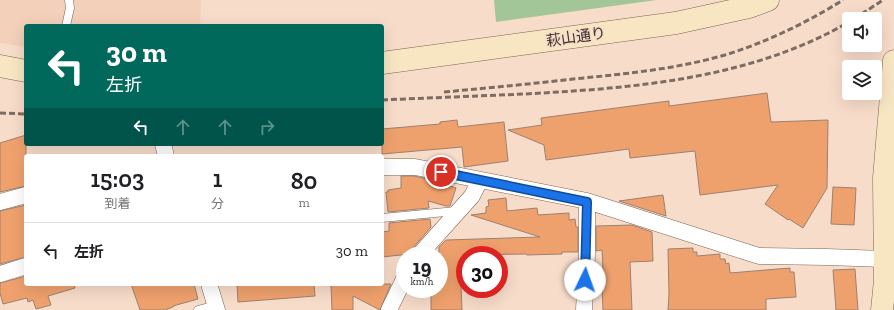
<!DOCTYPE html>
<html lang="ja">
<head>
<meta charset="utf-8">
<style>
	:root { --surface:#fff; --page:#f2f2f2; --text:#202124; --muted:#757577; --line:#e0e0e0 }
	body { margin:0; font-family:"Zilla Slab","Noto Sans JP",serif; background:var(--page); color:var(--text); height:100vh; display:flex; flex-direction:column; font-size:15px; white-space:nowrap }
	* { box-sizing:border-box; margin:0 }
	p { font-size:13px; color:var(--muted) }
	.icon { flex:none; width:22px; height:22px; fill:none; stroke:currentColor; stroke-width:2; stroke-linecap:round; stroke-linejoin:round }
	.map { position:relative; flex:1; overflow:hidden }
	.side { position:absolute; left:24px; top:154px; width:360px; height:132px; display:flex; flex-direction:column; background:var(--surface); border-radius:4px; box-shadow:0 4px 16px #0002 }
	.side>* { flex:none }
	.top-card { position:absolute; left:24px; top:24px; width:360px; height:122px; border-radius:4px; box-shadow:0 4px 16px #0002; background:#00695c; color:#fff; overflow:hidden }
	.tools { position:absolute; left:842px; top:12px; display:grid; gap:8px }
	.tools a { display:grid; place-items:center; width:40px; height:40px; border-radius:4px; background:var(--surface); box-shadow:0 4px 16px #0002; font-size:20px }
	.speed { position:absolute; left:396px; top:246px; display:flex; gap:8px; font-size:20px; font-weight:700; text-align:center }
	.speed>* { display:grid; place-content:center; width:52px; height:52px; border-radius:50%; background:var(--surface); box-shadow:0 4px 16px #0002; line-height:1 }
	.speed small { font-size:10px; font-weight:400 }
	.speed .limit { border:6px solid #d22; background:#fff; color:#111 }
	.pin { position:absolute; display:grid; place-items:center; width:34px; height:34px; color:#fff; margin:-17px; border:2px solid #fff; border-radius:50%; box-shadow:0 1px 4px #0007 }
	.me { position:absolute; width:44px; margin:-22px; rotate:3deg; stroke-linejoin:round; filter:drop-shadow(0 0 3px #0008) }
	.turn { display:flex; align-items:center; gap:14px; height:84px; padding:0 16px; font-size:18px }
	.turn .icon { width:52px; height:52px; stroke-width:2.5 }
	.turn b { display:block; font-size:28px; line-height:34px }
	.lanes { display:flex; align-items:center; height:38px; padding:0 16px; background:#0003; justify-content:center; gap:20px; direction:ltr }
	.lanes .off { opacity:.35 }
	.eta { display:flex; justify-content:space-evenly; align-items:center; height:68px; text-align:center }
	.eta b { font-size:24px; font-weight:600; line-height:28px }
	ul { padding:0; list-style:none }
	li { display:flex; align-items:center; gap:12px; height:56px; padding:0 16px; border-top:1px solid var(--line) }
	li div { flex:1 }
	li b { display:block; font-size:15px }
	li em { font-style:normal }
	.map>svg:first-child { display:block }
	.built { fill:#f3d0ba }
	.green { fill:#a3c698 }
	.building { fill:#efa16d; stroke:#9b8171 }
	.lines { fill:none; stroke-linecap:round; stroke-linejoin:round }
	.lane-casing { stroke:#7d6555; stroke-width:9 }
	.street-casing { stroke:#7d6555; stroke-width:17 }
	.secondary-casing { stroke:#7d6555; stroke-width:23 }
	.lane { stroke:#fff; stroke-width:8 }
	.street { stroke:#fff; stroke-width:16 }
	.secondary { stroke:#f8e6c3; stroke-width:22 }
	.rail { stroke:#7d6c61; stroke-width:3; stroke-dasharray:6 3; stroke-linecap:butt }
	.route-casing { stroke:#114b97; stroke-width:10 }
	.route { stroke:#1a73e8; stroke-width:7 }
	.labels { text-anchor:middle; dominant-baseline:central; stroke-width:3; stroke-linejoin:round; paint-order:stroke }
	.street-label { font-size:15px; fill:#3d322b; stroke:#f8dcca }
</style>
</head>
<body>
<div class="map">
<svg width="894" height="310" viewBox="0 0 894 310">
	<rect width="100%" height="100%" fill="#f8dcca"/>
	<!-- built -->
	<path class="built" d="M0,0H201L200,26H26V47L0,43Z"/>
	<!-- green -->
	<path class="green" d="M494,0H657L496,22Z"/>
	<!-- building -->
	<path class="building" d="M767,93L771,122L828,120L827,188L803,228L789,219L788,220L765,204L778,185L700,195L695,151L630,158L629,149L546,160L544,145L508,130L542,125L541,118L669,101V106Z
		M457,120L458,127L504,122L508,161L464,167L462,147L382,154V129L440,124V122Z
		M26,135V186L0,192V143Z
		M401,176H414L428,179L456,188L450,206H446L428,201L429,208L388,212L386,192H388V190L401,188Z
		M833,187L856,188L854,225L831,224Z
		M663,195L666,216L619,201Z
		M506,198L507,211L537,208L538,215L569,213V220L575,219L576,227H578V252H562V254L527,255L526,254L465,255V259H460L462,310H431V289H439V247L446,240L540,237L471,215L486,213V207L489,206L488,200Z
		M26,205V257L0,264V211Z
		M430,219L431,227L412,249L410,254L382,257V232L389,231V223Z
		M632,225L652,232L653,261L630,262L632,310H603L602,288H604L602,250L596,251V226Z
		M693,248V252H697V256L720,254V259H725L726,264L729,263L730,273L790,268V272H794L796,297L766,299V310H668L669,294L668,249Z
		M855,269L858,310H836L833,270Z
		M26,276V284H74L75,288L48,296L51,305L36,309L33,300L28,302L27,298L3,304L0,293V283Z
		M131,284H194L198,299L173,306V307L165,310H140Z
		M237,284H314L315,296L238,302Z
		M327,284H391L380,310L353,296V310H332L331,286Z"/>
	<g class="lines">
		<!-- lane casing -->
		<g class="lane-casing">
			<path id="lane" d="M66,26L70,8L69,0
				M382,218L456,211
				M198,310L216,305"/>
		</g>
		<!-- street casing -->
		<g class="street-casing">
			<path id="street" d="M163,144L166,156
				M382,167H415L587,201L759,256L827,257L884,259
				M0,202L26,195
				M419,255L472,196L480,180
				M0,274L26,266
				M209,284L217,310
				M389,310L405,277
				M584,310L587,254V201"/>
		</g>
		<!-- secondary casing -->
		<g class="secondary-casing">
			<path id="secondary" d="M382,63L676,23L749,7L768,0
				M0,66L26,71
				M882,310L885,281L884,178L894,61"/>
		</g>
		<!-- lane -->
		<use href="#lane" class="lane"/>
		<!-- street -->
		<use href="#street" class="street"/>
		<!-- secondary -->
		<use href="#secondary" class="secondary"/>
		<!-- rail -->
		<path class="rail" d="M854,19L883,0
			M444,92C487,88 530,84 573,79C625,74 676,69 725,55C767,42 806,23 843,0
			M382,100C429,98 477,96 524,94C636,88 750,79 849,22
			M0,113L26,114"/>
	</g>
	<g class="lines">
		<!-- route casing -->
		<g class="route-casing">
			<path id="route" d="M441,172L587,202L585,280"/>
		</g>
		<!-- route -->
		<use href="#route" class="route"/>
	</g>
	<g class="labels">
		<!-- street labels -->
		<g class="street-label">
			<text transform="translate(576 37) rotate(-8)">萩山通り</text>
		</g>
	</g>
</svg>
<div class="tools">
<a><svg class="icon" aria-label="sound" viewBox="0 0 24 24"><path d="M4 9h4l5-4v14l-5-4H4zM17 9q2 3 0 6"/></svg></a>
<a><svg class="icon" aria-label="layers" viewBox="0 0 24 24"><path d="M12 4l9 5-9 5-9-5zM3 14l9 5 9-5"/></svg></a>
</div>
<div class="speed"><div>19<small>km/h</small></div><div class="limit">30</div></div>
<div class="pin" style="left:441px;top:172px;background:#d93025"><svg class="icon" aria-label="arrive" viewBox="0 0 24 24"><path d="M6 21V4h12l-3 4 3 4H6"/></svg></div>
<svg class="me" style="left:585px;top:280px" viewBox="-20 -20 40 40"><circle r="19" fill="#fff"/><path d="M0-13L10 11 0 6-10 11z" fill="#1a73e8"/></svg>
<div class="top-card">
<div class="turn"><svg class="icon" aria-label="left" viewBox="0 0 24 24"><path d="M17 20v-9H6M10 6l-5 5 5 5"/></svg><div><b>30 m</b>左折</div></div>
<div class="lanes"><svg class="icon" aria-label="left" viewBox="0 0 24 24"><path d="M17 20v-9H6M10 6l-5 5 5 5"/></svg><svg class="icon off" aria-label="ahead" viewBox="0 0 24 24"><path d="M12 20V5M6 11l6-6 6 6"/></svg><svg class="icon off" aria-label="ahead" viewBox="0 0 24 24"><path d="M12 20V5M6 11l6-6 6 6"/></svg><svg class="icon off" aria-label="right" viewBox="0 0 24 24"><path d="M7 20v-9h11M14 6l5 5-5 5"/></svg></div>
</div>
<section class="side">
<div class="eta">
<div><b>15:03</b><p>到着</p></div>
<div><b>1</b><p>分</p></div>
<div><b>80</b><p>m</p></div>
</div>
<ul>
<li><svg class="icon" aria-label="left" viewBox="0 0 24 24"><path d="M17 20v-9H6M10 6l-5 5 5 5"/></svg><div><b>左折</b></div><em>30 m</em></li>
</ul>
</section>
</div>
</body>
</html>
